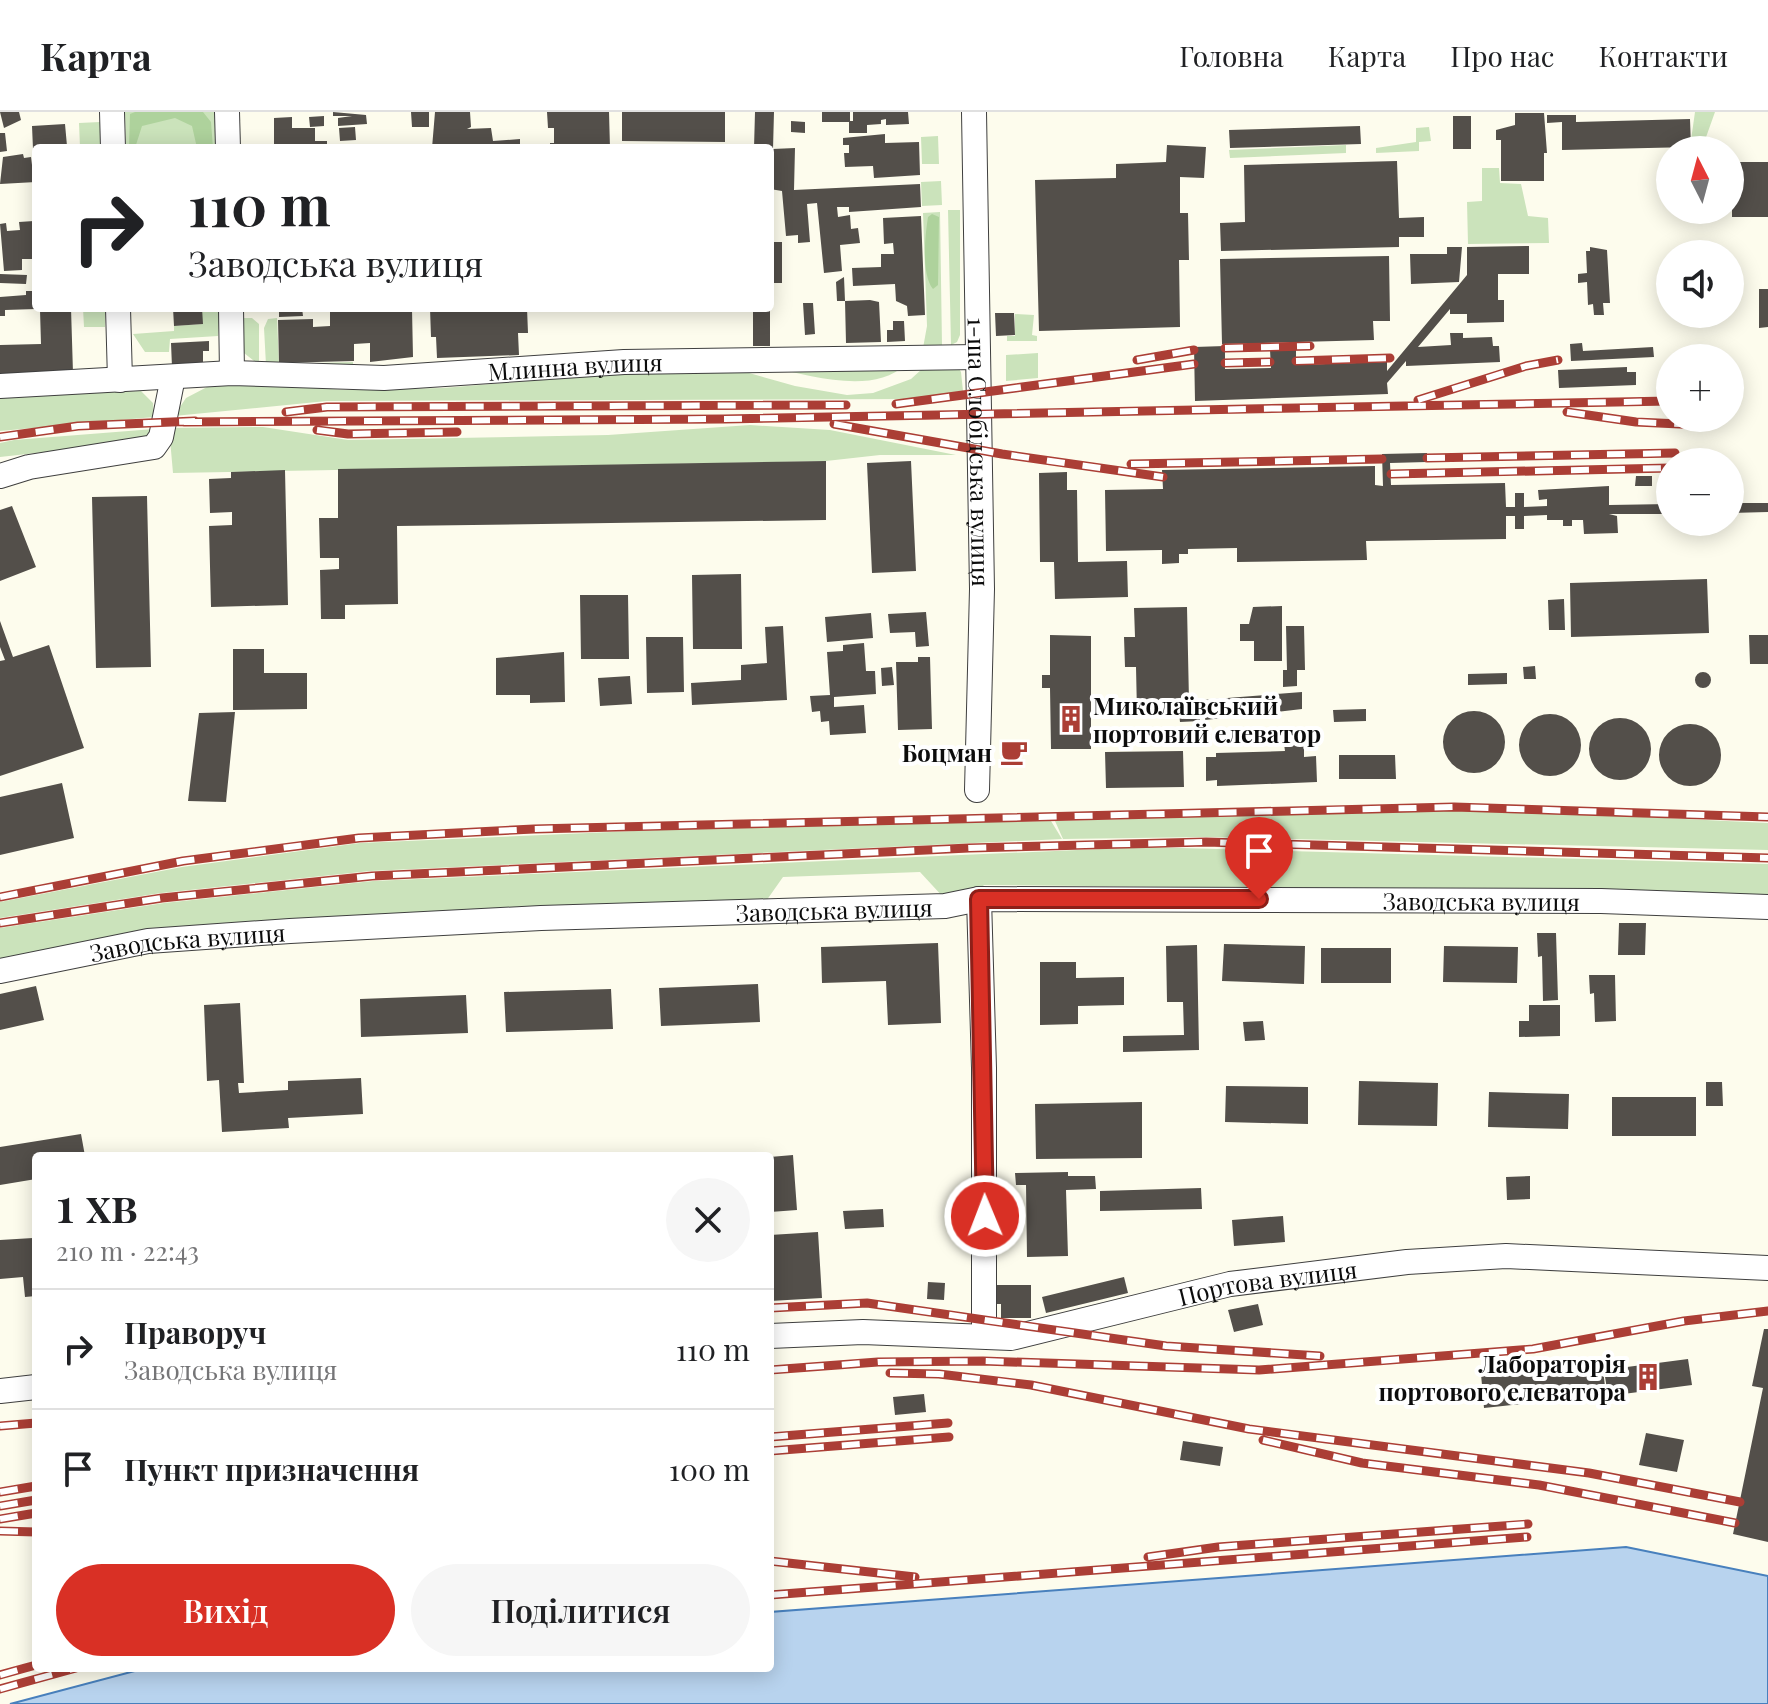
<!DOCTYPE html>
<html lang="uk">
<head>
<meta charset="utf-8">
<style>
	:root { --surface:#fff; --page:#f6f6f6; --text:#202124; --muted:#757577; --line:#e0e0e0; --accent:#d93025 }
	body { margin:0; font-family:"Playfair Display",serif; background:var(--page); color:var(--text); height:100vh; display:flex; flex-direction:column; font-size:30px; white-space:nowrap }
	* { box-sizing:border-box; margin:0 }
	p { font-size:26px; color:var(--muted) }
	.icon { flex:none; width:44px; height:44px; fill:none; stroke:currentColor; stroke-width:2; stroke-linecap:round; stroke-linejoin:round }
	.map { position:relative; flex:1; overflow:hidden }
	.sheet { position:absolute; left:32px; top:1040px; width:742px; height:520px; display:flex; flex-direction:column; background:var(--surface); border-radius:8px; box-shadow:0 4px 20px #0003 }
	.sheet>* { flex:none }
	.top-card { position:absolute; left:32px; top:32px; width:742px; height:168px; border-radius:8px; box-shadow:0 4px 20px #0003; background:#fff; color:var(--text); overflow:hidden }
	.needle { width:52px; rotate:354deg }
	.fabs { position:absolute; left:1656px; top:24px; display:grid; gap:16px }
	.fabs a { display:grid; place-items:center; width:88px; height:88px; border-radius:50%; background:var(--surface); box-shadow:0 4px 20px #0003; font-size:40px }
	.pin { position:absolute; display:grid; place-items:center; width:68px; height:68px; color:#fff; margin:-82px -34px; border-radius:50% 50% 50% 0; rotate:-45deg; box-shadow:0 0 8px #0007 }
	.pin .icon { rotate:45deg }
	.me { position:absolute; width:88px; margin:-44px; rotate:359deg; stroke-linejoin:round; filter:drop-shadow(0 0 6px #0008) }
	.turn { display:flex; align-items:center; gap:28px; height:168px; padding:0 24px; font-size:36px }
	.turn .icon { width:104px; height:104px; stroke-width:2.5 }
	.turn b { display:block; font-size:56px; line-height:68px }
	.round { display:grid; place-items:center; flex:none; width:84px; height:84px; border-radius:42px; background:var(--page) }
	.headline { display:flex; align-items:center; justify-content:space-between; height:136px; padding:0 24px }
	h1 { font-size:48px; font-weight:600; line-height:60px }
	.button { display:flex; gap:16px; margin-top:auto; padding:16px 24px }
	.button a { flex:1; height:92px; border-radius:48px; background:var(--accent); color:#fff; font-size:32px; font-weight:600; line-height:92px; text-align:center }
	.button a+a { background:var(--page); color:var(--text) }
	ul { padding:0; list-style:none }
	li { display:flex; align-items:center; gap:24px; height:120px; padding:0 24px; border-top:2px solid var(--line) }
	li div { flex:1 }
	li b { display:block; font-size:30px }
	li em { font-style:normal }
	header { display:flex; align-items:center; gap:48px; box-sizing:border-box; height:112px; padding:0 40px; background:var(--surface); border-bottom:2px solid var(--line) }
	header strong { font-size:38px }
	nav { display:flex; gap:44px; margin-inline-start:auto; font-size:28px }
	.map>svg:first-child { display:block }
	.green { fill:#cbe3bb }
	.forest { fill:#aed29c }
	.water { fill:#b8d3ee; stroke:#4880bd; stroke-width:2 }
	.building { fill:#534f4a }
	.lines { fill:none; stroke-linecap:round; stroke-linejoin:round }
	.minor-casing { stroke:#3f3f3f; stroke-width:26 }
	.minor { stroke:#fff; stroke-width:24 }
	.rail-casing { stroke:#ab3e35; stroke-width:9 }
	.rail { stroke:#fff; stroke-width:6; stroke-dasharray:18; stroke-linecap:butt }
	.route-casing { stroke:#8d1f18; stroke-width:20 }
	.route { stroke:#d93025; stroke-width:14 }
	.labels { text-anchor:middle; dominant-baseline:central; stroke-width:8; stroke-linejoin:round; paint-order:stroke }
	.street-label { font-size:24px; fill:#0c0c0c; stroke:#fff }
	.poi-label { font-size:24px; font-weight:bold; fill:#0c0c0c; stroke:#fff; text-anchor:end }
</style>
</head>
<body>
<header>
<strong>Карта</strong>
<nav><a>Головна</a><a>Карта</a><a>Про нас</a><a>Контакти</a></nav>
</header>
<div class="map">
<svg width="1768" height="1592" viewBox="0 0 1768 1592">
	<rect width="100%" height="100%" fill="#fdfced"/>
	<!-- green -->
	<path class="green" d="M125,0H216L217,36H126Z
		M1695,0H1715L1705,28H1691Z
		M100,10V34L80,35L79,11Z
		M1429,15L1431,29L1419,30V39L1376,41V36L1416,30V16Z
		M938,24L939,52H922L921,25Z
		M1346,33V41L1230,46L1229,38Z
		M1482,56H1499L1500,71L1521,72L1528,104L1548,106L1549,131L1468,132L1467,90L1482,89Z
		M941,69L942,93L922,94L921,70Z
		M948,98H960V223L957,230L951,233Z
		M940,100L942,234L923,236L927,214L923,101Z
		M83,196H105V215H84Z
		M202,196H220L218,224L170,227L169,240H145L133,222L174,219V214L202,212Z
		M1015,202L1034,203L1032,223L1037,224V229H1007V224H1015Z
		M243,206H252L259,212V253L244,241Z
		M277,206L279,252L353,250V258L266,253L264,216L268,207Z
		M1038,241V266L1006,269V243Z
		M955,250L961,260L963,279L911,287L327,289L174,304L186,286L209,274L233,271L346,278L443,276L626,261L735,257L795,274L847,283L873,281L911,267L922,257Z
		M906,252C873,284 811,263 772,256Z
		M141,279L153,291L154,305L0,319V284Z
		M750,313L830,318L956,343H880L826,349L173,361L169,316L263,315L348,328L608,323Z
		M154,317L145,329L0,345V331L14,328Z
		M1419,699H1520L1768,711V738L1205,725L1063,727L1055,709Z
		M1051,709L1062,727L370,759L161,781L0,806V790L182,755L360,731L726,715Z
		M1145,735L1768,752V785L1601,779L984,773L974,783L944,786L920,760L783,765L764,792L149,816L0,847V816L164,791L373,769Z"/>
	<!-- forest -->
	<path class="forest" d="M135,0H203L211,10L213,36H197L192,14L175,6L142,14L135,36H129L130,2Z
		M932,102L939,105L938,173L933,177C921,162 925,124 928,105Z"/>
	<!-- water -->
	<path class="water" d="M1626,1435L1768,1464V1592H10L146,1556H770V1500Z"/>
	<!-- building -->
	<path class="building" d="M0,0H19L21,8L4,16Z
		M333,0L366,3L367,12L338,14V6L352,4H333Z
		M411,0H429V15H412Z
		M435,0H470L471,15L467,17L491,16L493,29L520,27V36H432Z
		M547,0H609L610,36H550V31H554V16H548Z
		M622,0H725V30L622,29Z
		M755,0H774L773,37L795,36L794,78L920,72L921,95L849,100V95H837L838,105L850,103L851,117L858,116L860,131L840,133L842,159L824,161L817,91L807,92L810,130L798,131V123L786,124L782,79L770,77V36H754Z
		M822,0H850V9H853V0H908L909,12L886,13V7L881,8V12L867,13V21H849V10H822Z
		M1515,1H1544L1547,41H1544V69H1501V28H1496V18L1515,13Z
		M1547,3H1576V10L1690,7L1691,35L1562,38V10L1547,11Z
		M324,4V14L310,15L309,5Z
		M1453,4H1471V37H1453Z
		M292,5V16H315V29H327V36H274V6Z
		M791,9L805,10V21L791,20Z
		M65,12L67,34L33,37L32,14Z
		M1360,14L1361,32L1230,36L1229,18Z
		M355,15L356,28L340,29L339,16Z
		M0,21H5L7,39L0,40Z
		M885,22V31L919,30L920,63L874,66L873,54L845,55L844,41H849V33H843V26Z
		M1167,33L1206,35L1204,66L1180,65V101H1188L1189,148H1179L1180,215L1039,219L1035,68L1116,66V52L1166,50Z
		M23,42L24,46L31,45L32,53L36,52V70L0,72L3,45Z
		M1397,49L1399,106L1424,105V125H1399V135L1221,139L1220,111L1245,110L1244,53Z
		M1732,50H1768V105H1732Z
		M921,104L925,203L908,204L907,194L896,189L895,172L853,174L852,156L881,155V142H894L893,131L884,132L883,106Z
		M34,109L36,147H22V158L4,159L0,112L6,111L7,119L20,118L19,110Z
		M770,130H782V171H770Z
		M1529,134V162H1498V188H1504V210L1467,211V202H1450V197L1418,235L1451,233L1450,221H1463V226L1492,225L1493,234H1499L1500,250L1406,254V249L1387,271L1388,282L1195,289L1194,235L1225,234V257L1271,256L1270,238L1296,237V253L1387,250V259L1467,163V135Z
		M1447,135H1462L1459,170L1411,172L1410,142H1447Z
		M1590,135L1607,138L1610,191H1603L1604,203H1594L1593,192L1588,193L1587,170L1578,171V162L1587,161L1586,139H1590Z
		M1389,144L1390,209H1373L1374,228L1222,232L1220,147Z
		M0,162L27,163L26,172L0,171Z
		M844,165L845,189H837L836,170Z
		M1759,177H1768V215L1759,216Z
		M26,179H36V197L5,198V204H0V185L26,183Z
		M870,188L879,190L881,230L846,231L845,189Z
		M803,191H813L815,222L805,223Z
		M46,196H71L73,261L0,262V233L41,232L40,198Z
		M173,196H202L203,212L174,214Z
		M279,196H302L303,204L279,205Z
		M369,196L412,197L413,245L370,250V231L354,232V249L279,251L278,208L313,207V215L330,214V199Z
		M430,196H527L528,221H518L519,243L437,246L436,225H431Z
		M753,196H770V234H753Z
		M995,201H1014L1015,223L996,224Z
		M893,209H904L905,229L887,230V218H893Z
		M209,229V239H203V254L172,255L171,231Z
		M1582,231L1583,239L1653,235L1654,245L1571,249L1570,232Z
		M1627,255V260H1636V273L1559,276L1558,258Z
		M1427,341V350L1390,351L1391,373L1505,371L1506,395H1515V381H1524V395L1547,394V387L1539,388L1538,378L1609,374V393L1670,392V402H1609L1617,404L1618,421L1584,422L1583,408H1572V414H1563V408H1547V403L1524,404V417H1515V404H1506V427L1366,429L1367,448L1237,450V436L1188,437V442H1179V451L1162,452V438L1106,439L1105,378L1163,377L1162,358L1375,354V373L1383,374L1382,342Z
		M826,349V408L397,414L398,492L345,493V507H321L320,458L339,457V446H320L319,406H338V357Z
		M911,349L916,459L872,461L867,351Z
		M285,358L288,493L211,495L209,414L232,413V400L210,401L209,367L231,366V360Z
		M1067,360V378H1077L1078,450L1127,449L1128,485L1055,487L1054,450H1040L1039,361Z
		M1636,364H1652V374H1635Z
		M147,384L151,555L96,556L92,385Z
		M1730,391H1768V400L1730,401Z
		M12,394L36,455L0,469V398Z
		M741,462L742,537H693L692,463Z
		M1707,467L1709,521L1571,525L1570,471Z
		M580,483H628L629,547H581Z
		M1564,487L1565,518H1549L1548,488Z
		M1282,494V549H1254V529H1240V512H1249L1253,495Z
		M1187,495L1189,589L1302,580V597L1205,608V599L1199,600L1200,609L1180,610L1179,601H1137L1136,555H1125L1124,525H1135L1134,496Z
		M926,500L929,534L916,535L915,520L890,521L888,502Z
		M871,501L873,526L827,530L825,505Z
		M0,509L13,545L49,533L84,636L0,664V549L5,548L0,535Z
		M783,514L787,588L692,593L691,571L741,568V553L767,551L765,515Z
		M1286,514H1304L1305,558H1297V574L1283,575V558H1287Z
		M1050,523L1091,524V637H1051L1050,576H1042V563H1050Z
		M1749,523H1768V552H1750Z
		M646,525H683L684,580L647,581Z
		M864,531L866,559H875L876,582L834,585V595L864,593L866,621L830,623L829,609L821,610L820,599L812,600L810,584L830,583L827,540L843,539V533Z
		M233,537H264V561H307V597L233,598Z
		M564,540L565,590L530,591V583H496V546Z
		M918,545H930L932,617L898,618L896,550H918Z
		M1535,554L1536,567H1524L1523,555Z
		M892,555L894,573L882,574L881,556Z
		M1695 568a8 8 0 1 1 16 0a8 8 0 1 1-16 0Z
		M1507,561V572L1468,573V562Z
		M630,564L632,592L600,594L598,566Z
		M1366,597V609L1334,610L1333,598Z
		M1443 630a31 31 0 1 1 62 0a31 31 0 1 1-62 0Z
		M235,600L226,690L188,689L199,601Z
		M1519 633a31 31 0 1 1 62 0a31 31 0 1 1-62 0Z
		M1589 637a31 31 0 1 1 62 0a31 31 0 1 1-62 0Z
		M1659 643a31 31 0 1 1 62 0a31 31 0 1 1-62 0Z
		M1304,631V645L1316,644L1317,670L1217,674V668L1206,669V645H1216V641L1285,639L1284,632Z
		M1183,639L1184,675L1106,676L1105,640Z
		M1339,643H1395L1396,667H1339Z
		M62,671L74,726L0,743V685Z
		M1619,811H1646L1645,843H1618Z
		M1537,821H1556L1558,888L1543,889L1542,844L1538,845Z
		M938,831L941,911L888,913L886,869L822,871L821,835Z
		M1224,832L1305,834L1304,872L1222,869Z
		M1197,833L1199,938L1123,940V924L1184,923L1183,890H1167L1166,834Z
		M1444,834L1518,835L1517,871L1443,870Z
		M1321,836H1391V871H1321Z
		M1040,850H1076V866L1124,865V893L1078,894V912L1040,913Z
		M1589,863H1615L1616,909L1595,910L1594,881L1590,882Z
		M758,872L760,910L661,914L659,876Z
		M36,874L44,908L0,918V882Z
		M611,877L613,917L506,920L504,880Z
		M466,883L468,921L361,925L360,887Z
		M240,891L244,971H238L239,981L288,978V969L361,966L363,1002L288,1006L289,1016L222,1020L219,968L207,969L204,893Z
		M1529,893H1560V924L1519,925V909H1529Z
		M1263,909L1265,928L1245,929L1243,910Z
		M1359,969L1438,971L1437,1014L1358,1013Z
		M1706,970H1722L1723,994H1706Z
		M1226,974L1308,975V1012L1225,1010Z
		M1489,980L1569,982L1568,1017L1488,1015Z
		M1612,985H1696V1024H1612Z
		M1142,990V1046L1036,1047L1035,992Z
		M81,1022L85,1044H36V1067L0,1073V1035Z
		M793,1043L797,1098L770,1100V1045Z
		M1068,1060V1064H1095L1096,1077L1066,1078L1068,1144L1027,1145L1026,1073H1016L1015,1061Z
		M1530,1064V1087L1507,1088L1506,1065Z
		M1201,1076L1202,1097L1100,1099V1079Z
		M883,1097L884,1115L845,1117L843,1099Z
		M1283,1104L1285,1130L1234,1134L1232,1108Z
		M818,1120L822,1186L770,1189V1123Z
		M33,1126L36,1184L25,1185L23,1165L0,1167V1128Z
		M1124,1165L1128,1181L1046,1201L1042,1185Z
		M928,1170L945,1171L944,1188L927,1187Z
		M995,1173H1031V1206H1001V1192H995Z
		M1258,1192L1263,1213L1234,1220L1228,1198Z
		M1764,1217H1768V1430L1733,1422L1763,1276L1752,1274Z
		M1688,1247L1692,1273L1608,1284L1604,1258Z
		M1602,1249L1606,1283L1484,1296L1481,1262Z
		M924,1282L926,1300L895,1303L893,1285Z
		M1646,1321L1684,1328L1677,1360L1639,1353Z
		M1183,1329L1223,1335L1220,1354L1180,1348Z"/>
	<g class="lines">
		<!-- minor casing -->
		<g class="minor-casing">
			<g id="minor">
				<path d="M112,0L113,36"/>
				<path d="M227,0L228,36"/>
				<path id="s1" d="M974,0L982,477L977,678"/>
				<path d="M118,196L120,268"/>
				<path d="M231,196L232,261"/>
				<path id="s2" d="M0,274L232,261L384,266L624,250L978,245"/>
				<path d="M0,364L29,355L154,335L161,325L173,265"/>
				<path d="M979,787L984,956V1222"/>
				<path id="s3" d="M0,859L148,829L290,819L541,806L945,794L979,787L1601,789L1768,795"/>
				<path id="s4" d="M770,1224L863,1220L1011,1226L1230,1172L1407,1150L1506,1144L1768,1156"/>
				<path d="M0,1279L36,1275"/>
			</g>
		</g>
		<!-- minor -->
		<use href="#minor" class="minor"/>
		<!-- rail casing -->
		<g class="rail-casing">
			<path id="rail" d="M1225,236L1310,234
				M1137,248L1194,238
				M1296,249L1390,246
				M1225,251L1270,250
				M1418,288L1526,254L1558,248
				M896,292L1194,252
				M286,300L327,295L846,293
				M1567,300L1636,310L1702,313
				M184,310L724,307L1670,289
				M834,312L1002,342L1163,365
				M317,318L348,322L457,320
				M0,325L78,314L195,309
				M1427,346L1675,341
				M1131,352L1382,347
				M1391,362L1670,356
				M0,785L183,749L359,726L534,717L1454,695L1768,705
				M0,811L162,786L372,764L969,736L1206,730L1768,746
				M770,1196L867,1191L1166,1234L1320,1244
				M770,1258L878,1250L983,1249L1259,1258L1533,1237L1684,1209L1768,1199
				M890,1261L939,1262L1031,1273L1249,1317L1589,1361L1740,1390
				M0,1314L36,1311
				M770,1325L948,1311
				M1263,1328L1362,1351L1539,1373L1735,1411
				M770,1339L949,1325
				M0,1380L36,1374
				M0,1394L36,1388
				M0,1407L36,1401
				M0,1419L36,1420
				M1148,1445L1218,1435L1528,1412
				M770,1449L915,1465
				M770,1483L1527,1425
				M0,1563L36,1553
				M0,1577L76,1556"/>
		</g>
		<!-- rail -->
		<use href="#rail" class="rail"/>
	</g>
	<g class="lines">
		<!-- route casing -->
		<g class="route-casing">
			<path id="route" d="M985,1104L979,787H1259"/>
		</g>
		<!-- route -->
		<use href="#route" class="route"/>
	</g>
	<!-- icons -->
	<defs>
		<g id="building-bare" transform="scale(2.16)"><path d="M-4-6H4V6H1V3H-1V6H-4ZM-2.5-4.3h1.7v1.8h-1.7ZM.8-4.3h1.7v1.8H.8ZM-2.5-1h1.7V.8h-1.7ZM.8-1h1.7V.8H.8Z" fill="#ab3e35" stroke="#fff" stroke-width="2.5" paint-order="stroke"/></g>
		<g id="cafe-bare" transform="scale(2.16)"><path d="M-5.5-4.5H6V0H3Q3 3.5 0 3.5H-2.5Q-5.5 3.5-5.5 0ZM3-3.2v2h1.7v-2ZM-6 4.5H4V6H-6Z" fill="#ab3e35" stroke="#fff" stroke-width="2.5" paint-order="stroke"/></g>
	</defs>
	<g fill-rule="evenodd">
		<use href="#building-bare" x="1071" y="607"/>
		<use href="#cafe-bare" x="1014" y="640"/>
		<use href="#building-bare" x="1648" y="1265"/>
	</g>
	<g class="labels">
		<!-- street labels -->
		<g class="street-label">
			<text stroke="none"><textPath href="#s2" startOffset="576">Млинна вулиця</textPath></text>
			<text stroke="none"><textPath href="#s1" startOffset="340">1-ша Слобідська вулиця</textPath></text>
			<text stroke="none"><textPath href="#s3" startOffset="1486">Заводська вулиця</textPath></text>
			<text stroke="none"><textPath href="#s3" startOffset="838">Заводська вулиця</textPath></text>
			<text stroke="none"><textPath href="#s3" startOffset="190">Заводська вулиця</textPath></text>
			<text stroke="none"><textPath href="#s4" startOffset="504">Портова вулиця</textPath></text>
		</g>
		<!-- poi labels -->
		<g class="poi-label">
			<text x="1093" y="593" text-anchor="start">Миколаївський<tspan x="1093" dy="28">портовий елеватор</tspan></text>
			<text x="992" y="640">Боцман</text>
			<text x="1626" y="1251">Лабораторія<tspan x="1626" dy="28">портового елеватора</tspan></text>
		</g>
	</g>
</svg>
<div class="fabs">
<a><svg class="needle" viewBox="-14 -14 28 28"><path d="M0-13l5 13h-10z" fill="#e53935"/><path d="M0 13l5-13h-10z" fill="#757577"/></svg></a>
<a><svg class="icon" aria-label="sound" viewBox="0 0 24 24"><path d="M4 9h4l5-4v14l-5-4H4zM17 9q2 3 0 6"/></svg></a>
<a>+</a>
<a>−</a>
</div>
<div class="pin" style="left:1259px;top:787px;background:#d93025"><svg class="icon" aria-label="arrive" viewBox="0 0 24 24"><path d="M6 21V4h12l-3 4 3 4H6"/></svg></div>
<svg class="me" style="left:985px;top:1104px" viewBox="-20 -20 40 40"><circle r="17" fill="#d93025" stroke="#fff" stroke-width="3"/><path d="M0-11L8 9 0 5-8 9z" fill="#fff"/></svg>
<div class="top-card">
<div class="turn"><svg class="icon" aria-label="right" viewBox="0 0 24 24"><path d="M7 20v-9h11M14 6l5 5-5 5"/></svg><div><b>110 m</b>Заводська вулиця</div></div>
</div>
<section class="sheet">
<div class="headline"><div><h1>1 хв</h1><p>210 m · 22:43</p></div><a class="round"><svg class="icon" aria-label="close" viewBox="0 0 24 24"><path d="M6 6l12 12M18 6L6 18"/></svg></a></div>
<ul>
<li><svg class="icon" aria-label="right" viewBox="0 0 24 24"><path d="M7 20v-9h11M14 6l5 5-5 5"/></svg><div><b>Праворуч</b><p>Заводська вулиця</p></div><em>110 m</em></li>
<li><svg class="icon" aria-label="arrive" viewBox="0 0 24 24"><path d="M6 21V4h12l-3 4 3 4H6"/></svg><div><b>Пункт призначення</b></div><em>100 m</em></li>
</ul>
<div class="button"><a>Вихід</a><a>Поділитися</a></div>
</section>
</div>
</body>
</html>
